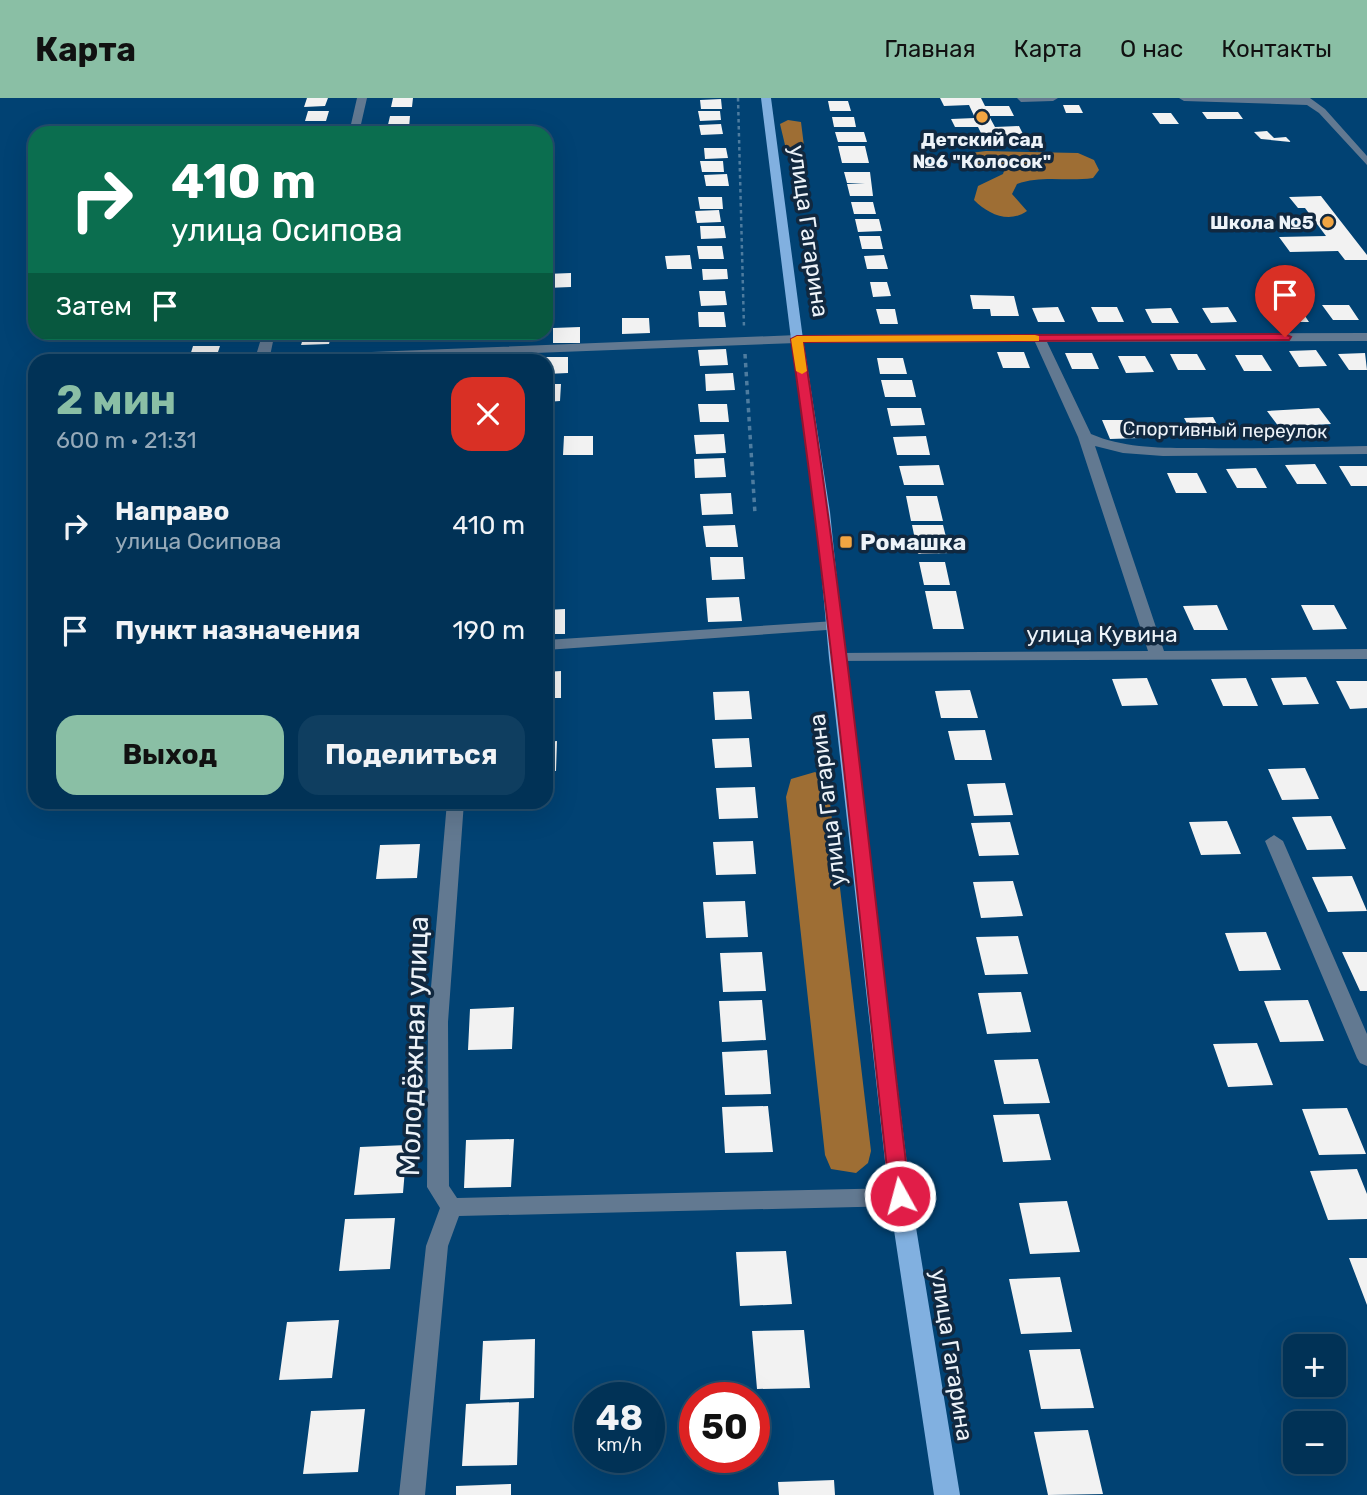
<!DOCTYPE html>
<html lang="ru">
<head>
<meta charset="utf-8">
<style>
	:root { --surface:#013256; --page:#0f3e60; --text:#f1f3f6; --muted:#96aab9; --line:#234d6c; --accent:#8abfa5 }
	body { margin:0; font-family:Rubik,sans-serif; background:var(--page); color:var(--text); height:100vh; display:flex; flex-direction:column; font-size:26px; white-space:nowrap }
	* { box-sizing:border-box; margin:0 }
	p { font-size:23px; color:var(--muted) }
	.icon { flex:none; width:38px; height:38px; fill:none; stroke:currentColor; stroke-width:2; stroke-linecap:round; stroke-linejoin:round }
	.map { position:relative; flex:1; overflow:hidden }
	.sheet { position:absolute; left:28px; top:256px; width:525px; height:455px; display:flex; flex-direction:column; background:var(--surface); border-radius:21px; box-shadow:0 7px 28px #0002,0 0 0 2px var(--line) }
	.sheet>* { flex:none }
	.hud { position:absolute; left:28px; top:28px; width:525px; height:214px; border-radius:21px; box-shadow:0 7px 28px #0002,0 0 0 2px var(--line); background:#0b6e4f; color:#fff; overflow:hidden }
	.fabs { position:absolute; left:1283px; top:1236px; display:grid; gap:14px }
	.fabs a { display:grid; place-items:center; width:63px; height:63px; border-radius:14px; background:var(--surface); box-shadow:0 7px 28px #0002,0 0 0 2px var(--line); font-size:35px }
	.speed { position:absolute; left:574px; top:1284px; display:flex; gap:14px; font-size:35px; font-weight:700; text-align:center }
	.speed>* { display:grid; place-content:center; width:91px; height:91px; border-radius:50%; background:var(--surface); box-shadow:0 7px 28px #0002,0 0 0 2px var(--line); line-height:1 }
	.speed small { font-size:18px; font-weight:400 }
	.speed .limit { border:10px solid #d22; background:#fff; color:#111 }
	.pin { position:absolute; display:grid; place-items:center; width:60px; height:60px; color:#fff; margin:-72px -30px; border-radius:50% 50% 50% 0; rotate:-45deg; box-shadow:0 0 7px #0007 }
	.pin .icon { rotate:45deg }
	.me { position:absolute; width:77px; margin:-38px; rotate:353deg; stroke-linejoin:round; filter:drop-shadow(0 0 5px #0008) }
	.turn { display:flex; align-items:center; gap:24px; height:147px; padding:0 28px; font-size:32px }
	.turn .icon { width:91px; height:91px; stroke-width:2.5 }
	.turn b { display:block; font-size:49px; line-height:60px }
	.then { display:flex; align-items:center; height:66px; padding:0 28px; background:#0003; gap:14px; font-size:26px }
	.round { display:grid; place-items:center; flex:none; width:74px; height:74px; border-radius:21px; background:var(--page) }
	.head { display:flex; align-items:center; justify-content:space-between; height:119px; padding:0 28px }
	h1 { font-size:42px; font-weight:700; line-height:52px; color:var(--accent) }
	.action { display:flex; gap:14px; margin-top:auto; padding:14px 28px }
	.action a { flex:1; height:80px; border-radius:21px; background:var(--accent); color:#111; font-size:28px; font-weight:700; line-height:80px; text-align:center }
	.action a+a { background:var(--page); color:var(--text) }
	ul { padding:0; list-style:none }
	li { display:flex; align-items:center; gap:21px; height:105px; padding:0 28px }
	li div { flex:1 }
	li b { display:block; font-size:26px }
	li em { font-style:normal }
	header { display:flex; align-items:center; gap:42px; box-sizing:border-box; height:98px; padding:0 35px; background:var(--accent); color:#111 }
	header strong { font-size:33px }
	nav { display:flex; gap:38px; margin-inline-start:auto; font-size:24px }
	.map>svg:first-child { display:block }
	.forest { fill:#9e6e34 }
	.building { fill:#f2f2f2 }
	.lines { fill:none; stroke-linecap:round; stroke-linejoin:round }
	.path-far1 { stroke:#4e7c9f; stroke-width:2.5; stroke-dasharray:3.5 3.5; stroke-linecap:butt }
	.path { stroke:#4e7c9f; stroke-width:3.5; stroke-dasharray:4.5 4.5; stroke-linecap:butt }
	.minor { fill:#627991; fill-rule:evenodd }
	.major { fill:#81b0e0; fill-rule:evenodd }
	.route { fill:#e11d48; stroke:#92132f; stroke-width:2 }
	.slow { fill:#f59e0b }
	.poi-dot { fill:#f2a542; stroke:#11283f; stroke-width:2.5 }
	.labels { text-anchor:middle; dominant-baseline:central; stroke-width:7; stroke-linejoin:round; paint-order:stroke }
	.far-poi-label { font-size:19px; font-weight:bold; fill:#edf3f9; stroke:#11283f }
	.far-street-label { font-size:19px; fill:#edf3f9; stroke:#11283f }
	.street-label { font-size:23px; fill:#edf3f9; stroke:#11283f }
	.poi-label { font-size:23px; font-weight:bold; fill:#edf3f9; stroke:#11283f; text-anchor:start }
	.near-street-label { font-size:28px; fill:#edf3f9; stroke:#11283f }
</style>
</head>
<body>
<header>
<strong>Карта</strong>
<nav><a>Главная</a><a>Карта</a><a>О нас</a><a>Контакты</a></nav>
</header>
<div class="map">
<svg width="1367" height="1397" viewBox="0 0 1367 1397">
	<rect width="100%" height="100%" fill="#014273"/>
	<!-- forest -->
	<path class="forest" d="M788,22L801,24L804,48C798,53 791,53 785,47L780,26Z
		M986,53L1078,55L1094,62L1099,72L1093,80C1067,84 1042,77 1017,86L1012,96L1027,113C1009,126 988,116 974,102L978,88L1003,76L1005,70C989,63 969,72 956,61L970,55Z
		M815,674L824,680L828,688L871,1053L868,1065L856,1075L831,1071L825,1057L786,699L791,681Z"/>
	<!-- building -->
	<path class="building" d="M307,0H328L325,8L304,9Z
		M393,0H413L412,9H391Z
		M940,0H981L985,8H1009L1014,18H989L995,29L1019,28L1024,38L983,39L978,29H955L951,21L975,20L969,7L944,8Z
		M721,1L722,11H701L700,2Z
		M828,3H848L851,13H830Z
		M1063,7H1079L1083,15H1066Z
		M308,13H329L326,23H305Z
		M698,13H720L721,22L700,23Z
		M1202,14H1238L1243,21H1207Z
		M1152,15H1171L1179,26H1160Z
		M390,18H410L409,30L387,31Z
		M832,19H854L856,29H834Z
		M721,26L723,36L701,37L699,27Z
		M327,27L325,35H302L305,28Z
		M1267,33L1274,40L1286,39L1291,44L1261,41L1254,34Z
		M835,34H864L867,44H838Z
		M838,48H865L869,65H842Z
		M704,50H726L728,60L705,61Z
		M700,63H723L724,74H702Z
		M844,74H870L873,98H850L847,86L865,85H847Z
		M727,76L729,88H706L704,77Z
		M1321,98L1367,157V162H1345L1338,153L1290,154L1279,139L1326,138L1305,110H1298L1289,99Z
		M698,99H722L723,111H700Z
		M851,104H873L876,116H854Z
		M719,112L721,124L697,125L695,113Z
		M855,121H879L882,133L858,134Z
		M700,128H724L726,140L701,141Z
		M859,138H880L883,151H862Z
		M697,148H722L724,161H699Z
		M690,157L692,171H667L665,158Z
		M884,157L888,171H867L864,158Z
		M702,171H727L728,181L703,182Z
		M571,175V189L546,190V176Z
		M870,184H887L891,198L873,199Z
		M699,193H725L727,207L701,208Z
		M970,197L1014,198L1019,218H991L990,211H973Z
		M1322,207H1349L1359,222H1333Z
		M1058,209L1065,224H1038L1032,210Z
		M1091,209H1117L1124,224H1098Z
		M1228,209L1237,224L1211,225L1202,210Z
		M1273,209H1299L1309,224H1283Z
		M1171,210L1179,225H1152L1145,211Z
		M876,211H895L898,226H880Z
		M698,214H724L726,229H699Z
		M622,220H649L650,235L622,236Z
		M580,229V245H553V230Z
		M217,234H244L243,238L215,239Z
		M305,234H332L329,246L301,247Z
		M481,234H508L507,239H480Z
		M193,248H220L216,260L189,261Z
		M726,251L728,267L700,268L698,252Z
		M1316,252L1327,268L1299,269L1289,253Z
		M997,254H1024L1030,270H1003Z
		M1065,255H1092L1099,271H1072Z
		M1365,255L1367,272H1349L1338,256Z
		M1170,256H1197L1206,272H1178Z
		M1235,257H1262L1272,273H1244Z
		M1118,258H1145L1154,274L1126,275Z
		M540,259H568V275L546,276V262H540Z
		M877,260H903L907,276H880Z
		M733,275L735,292L706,293L705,276Z
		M881,282H912L916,299H885Z
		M546,286H561L560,303L546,304Z
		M698,306H727L729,324H700Z
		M887,310H921L925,327L891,328Z
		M1319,310L1331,326L1279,329L1267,313Z
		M1213,319L1223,338H1194L1184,320Z
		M1102,322H1131L1140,340L1110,341Z
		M724,336L726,355L696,356L694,337Z
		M564,338H593V357H563Z
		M926,338L930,357H897L893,339Z
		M724,360L726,379L695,380L694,361Z
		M1315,366L1327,386H1297L1285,367Z
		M939,367L944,387H904L899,368Z
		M1339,368H1367V388H1351Z
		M1256,370L1267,390H1237L1226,371Z
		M1167,375H1197L1207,395H1176Z
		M731,395L733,416L702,417L700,396Z
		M906,398H937L943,423H911Z
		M735,427L738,449H706L703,428Z
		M912,427H943L950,455L918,456Z
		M710,459H743L745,481L712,482Z
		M919,464H945L950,487H924Z
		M925,493H956L964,531H933Z
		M739,499L742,523L708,524L706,500Z
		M1217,507L1228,532H1194L1183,508Z
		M1301,507H1334L1347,531L1313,532Z
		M565,511V536H546V512Z
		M561,573V600H546V574Z
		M1306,579L1319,606L1283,607L1271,580Z
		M1147,580L1158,607L1122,608L1112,581Z
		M1246,580L1258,608H1223L1211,581Z
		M1336,583H1367V610L1350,611Z
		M970,592L978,620H941L935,593Z
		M749,593L752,621L715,622L713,594Z
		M985,632L992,662H955L948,633Z
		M749,640L752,669L715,670L712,641Z
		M557,643L556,673H546V644Z
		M1305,670L1319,701L1282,702L1268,671Z
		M1005,685L1013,717L974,718L967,686Z
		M755,689L758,720L719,721L716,690Z
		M1331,718L1346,751L1307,752L1292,719Z
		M1227,723L1241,756L1201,757L1189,724Z
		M1010,724L1019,757L979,758L971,725Z
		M753,743L756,776L716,777L713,744Z
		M420,746L417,780L376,781L380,747Z
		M1352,778L1367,813L1328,814L1312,779Z
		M1013,783L1023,818L981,820L973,784Z
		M745,803L748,839L706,840L703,804Z
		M1266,834L1281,872L1239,873L1225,835Z
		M1018,838L1028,876L985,877L976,839Z
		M762,854L766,893L723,894L720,855Z
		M1342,854H1367V893H1360Z
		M1021,894L1031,934L987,936L978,895Z
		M762,902L766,942L722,944L719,903Z
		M1308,902L1324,943L1280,944L1264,903Z
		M514,909L512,951L468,952L470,911Z
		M1257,945L1273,987L1228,989L1213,946Z
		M767,952L771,996L725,997L722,954Z
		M1038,961L1050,1005L1004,1006L994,962Z
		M768,1008L773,1054L725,1055L722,1009Z
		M1347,1010L1366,1056L1319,1057L1302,1011Z
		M1039,1016L1051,1062L1003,1064L993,1017Z
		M514,1041L511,1089L464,1090L466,1042Z
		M407,1047L403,1095L354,1097L360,1049Z
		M1357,1071L1367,1096V1121L1328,1122L1310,1073Z
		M1067,1103L1080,1154L1030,1156L1019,1105Z
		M395,1120L390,1171L339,1173L345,1121Z
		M786,1153L792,1206L740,1208L736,1154Z
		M1349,1160H1367V1207Z
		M1060,1179L1072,1234L1021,1236L1009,1181Z
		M339,1222L332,1280L279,1282L287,1224Z
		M804,1232L810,1290L757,1291L752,1233Z
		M535,1241L534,1300L480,1302L483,1243Z
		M1080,1251L1094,1310L1041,1311L1029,1252Z
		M519,1304L517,1367L462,1368L466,1306Z
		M365,1311L358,1374L303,1376L311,1313Z
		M1088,1332L1103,1396L1048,1397L1034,1334Z
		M834,1382L835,1397H779L778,1384Z
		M511,1386V1397H456V1388Z"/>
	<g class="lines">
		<!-- path-far1 -->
		<path class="path-far1" d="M738,0L744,230"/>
		<!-- path -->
		<path class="path" d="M745,256L755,416"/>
		<!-- minor -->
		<path class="minor" d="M357,0H367L359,35H349Z
			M1017,0H1058L1053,3L1021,4Z
			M1179,0H1310L1325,11L1367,58V67L1319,15L1307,7L1184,3Z
			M263,234H275L270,258L797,237L1367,235V243L1047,244L1091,336C1126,351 1165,350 1203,350C1258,351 1312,349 1367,348V356L1163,358L1123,355L1095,348L1164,553L1367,551V561L831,563L829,560L837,555L1148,553L1078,339L1035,244L797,245L348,262H259L257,254Z
			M835,523L843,528L841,531L546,552V542Z
			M447,704H464L448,924L449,1088L457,1100L900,1090L908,1093L911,1099L908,1105L900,1108L459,1118L448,1148L425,1397H399L426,1148L440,1110L427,1089L428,924Z
			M1274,737L1283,743L1367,936V968L1360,965L1357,960L1265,743Z"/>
		<!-- major -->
		<path class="major" d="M761,0H771L803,241L830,414L845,560L911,1099L960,1397H934L889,1099L829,560L816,414L791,241Z"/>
	</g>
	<!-- route -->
	<path class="route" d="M1285,236L1291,239L1289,242L803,244C847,528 876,814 910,1098L907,1104L900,1107L893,1104L890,1098C858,813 832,526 791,241L797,238Z"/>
	<!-- slow -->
	<path class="slow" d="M1035,237L1039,238V243L803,244L807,273L802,276L796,273L791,241L797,238Z"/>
	<!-- markers -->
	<g class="poi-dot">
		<circle cx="982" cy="19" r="7"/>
		<circle cx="1328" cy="124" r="7"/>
		<rect x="839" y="437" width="14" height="14" rx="3.5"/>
	</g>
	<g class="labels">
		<!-- far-poi labels -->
		<g class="far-poi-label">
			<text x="982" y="41">Детский сад<tspan x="982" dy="22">№6 "Колосок"</tspan></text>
			<text x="1314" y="124" text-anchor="end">Школа №5</text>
		</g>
		<!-- far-street labels -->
		<g class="far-street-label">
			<text transform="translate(1225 332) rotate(1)">Спортивный переулок</text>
		</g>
		<!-- street labels -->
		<g class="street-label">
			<text transform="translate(809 133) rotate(82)">улица Гагарина</text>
			<text x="1102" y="536">улица Кувина</text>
			<text transform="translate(827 702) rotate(-97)">улица Гагарина</text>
			<text transform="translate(952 1257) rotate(81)">улица Гагарина</text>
		</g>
		<!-- poi labels -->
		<g class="poi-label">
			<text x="860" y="444">Ромашка</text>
		</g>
		<!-- near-street labels -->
		<g class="near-street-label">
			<text transform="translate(414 948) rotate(-88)">Молодёжная улица</text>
		</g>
	</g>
</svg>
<div class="fabs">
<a>+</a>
<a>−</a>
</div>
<div class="speed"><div>48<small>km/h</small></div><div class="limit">50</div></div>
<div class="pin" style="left:1285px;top:239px;background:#d93025"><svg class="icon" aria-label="arrive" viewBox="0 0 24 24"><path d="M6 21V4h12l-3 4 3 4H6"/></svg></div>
<svg class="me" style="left:900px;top:1098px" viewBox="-20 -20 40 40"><circle r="17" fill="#e11d48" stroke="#fff" stroke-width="3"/><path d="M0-11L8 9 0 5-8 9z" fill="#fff"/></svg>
<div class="hud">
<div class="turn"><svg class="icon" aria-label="right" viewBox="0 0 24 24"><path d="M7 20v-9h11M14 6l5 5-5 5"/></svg><div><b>410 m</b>улица Осипова</div></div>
<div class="then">Затем<svg class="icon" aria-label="arrive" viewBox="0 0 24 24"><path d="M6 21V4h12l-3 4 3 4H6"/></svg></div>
</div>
<section class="sheet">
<div class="head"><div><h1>2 мин</h1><p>600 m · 21:31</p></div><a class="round" style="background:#d93025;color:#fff"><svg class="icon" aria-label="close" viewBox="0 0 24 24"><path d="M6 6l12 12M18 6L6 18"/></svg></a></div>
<ul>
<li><svg class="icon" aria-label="right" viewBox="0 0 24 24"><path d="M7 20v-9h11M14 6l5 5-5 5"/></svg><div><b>Направо</b><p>улица Осипова</p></div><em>410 m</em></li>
<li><svg class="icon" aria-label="arrive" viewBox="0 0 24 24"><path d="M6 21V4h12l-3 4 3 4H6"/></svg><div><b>Пункт назначения</b></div><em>190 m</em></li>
</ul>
<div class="action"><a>Выход</a><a>Поделиться</a></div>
</section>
</div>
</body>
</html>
